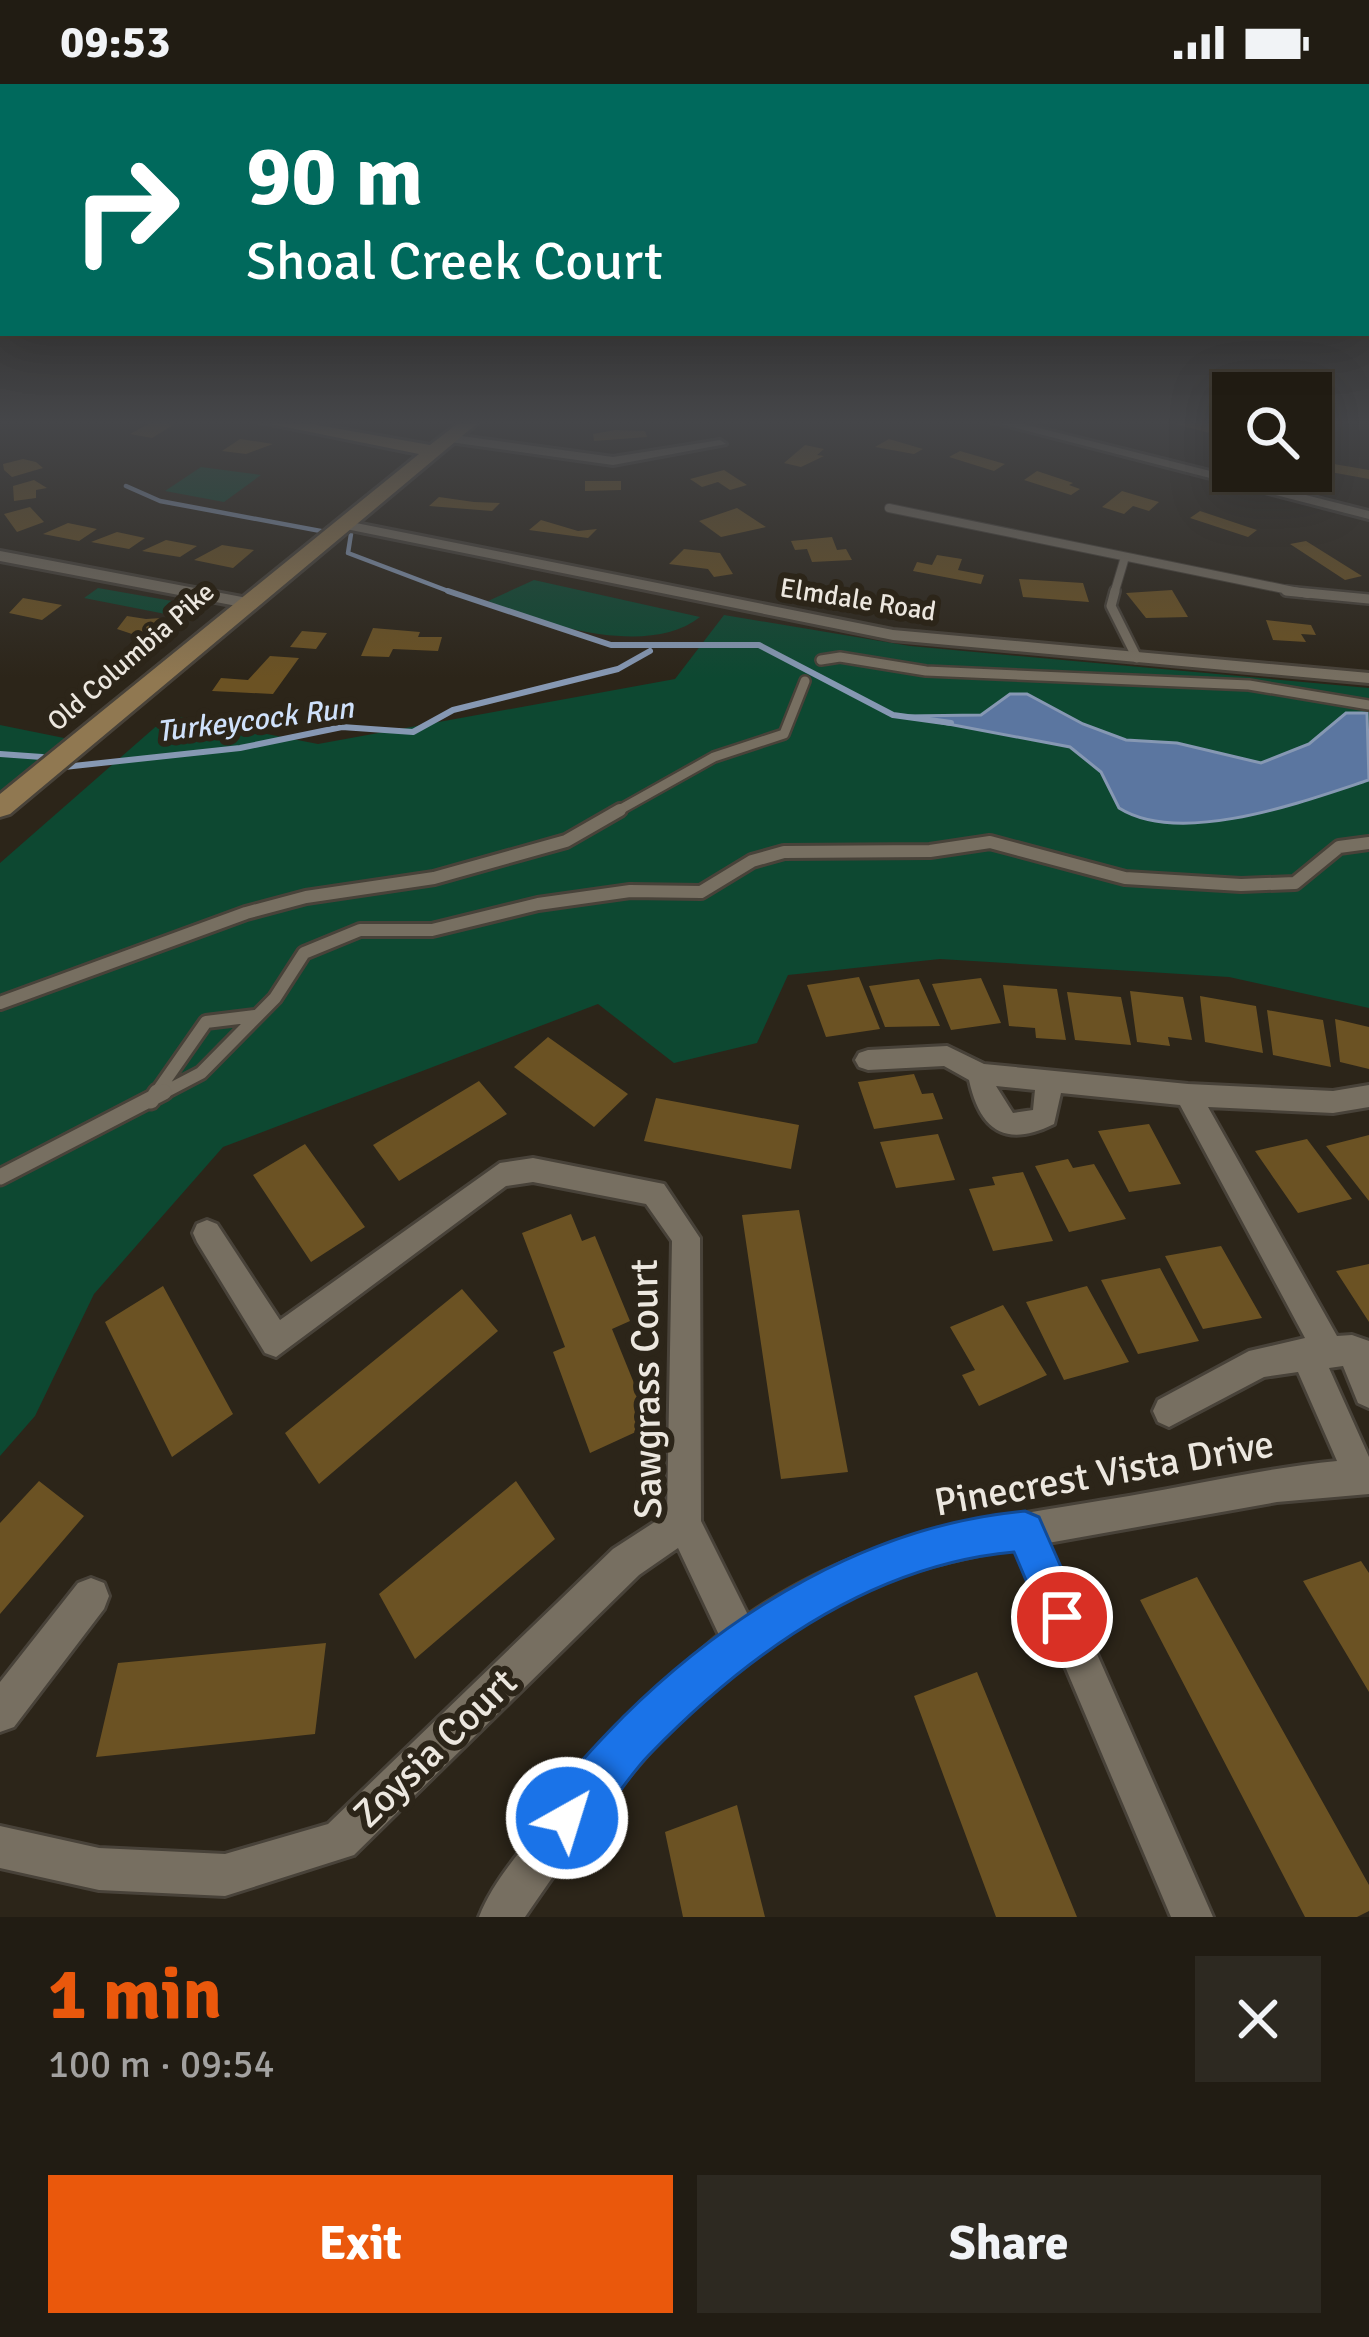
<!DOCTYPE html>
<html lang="en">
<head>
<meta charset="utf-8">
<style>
	:root { --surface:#211c13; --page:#2d2921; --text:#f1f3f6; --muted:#a2a1a0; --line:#3e3a33; --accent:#ea580c }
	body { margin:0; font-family:Signika,sans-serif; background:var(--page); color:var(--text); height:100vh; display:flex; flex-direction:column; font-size:45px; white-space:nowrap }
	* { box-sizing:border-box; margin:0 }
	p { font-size:39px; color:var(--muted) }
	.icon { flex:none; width:66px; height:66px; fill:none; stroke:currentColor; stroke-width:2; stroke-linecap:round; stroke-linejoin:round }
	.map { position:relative; height:1833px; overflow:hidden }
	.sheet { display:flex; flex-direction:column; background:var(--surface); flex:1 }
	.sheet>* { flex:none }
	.guide { position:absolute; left:0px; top:0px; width:1371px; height:252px; box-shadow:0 12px 48px #0002,0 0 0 3px var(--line); background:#00695c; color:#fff; overflow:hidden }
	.buttons { position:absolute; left:1212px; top:288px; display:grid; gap:24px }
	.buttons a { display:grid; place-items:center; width:120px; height:120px; border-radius:0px; background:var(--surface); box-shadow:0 12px 48px #0002,0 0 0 3px var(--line); font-size:60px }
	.pin { position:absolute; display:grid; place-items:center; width:102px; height:102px; color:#fff; margin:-51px; border:6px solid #fff; border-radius:50%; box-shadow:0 3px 12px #0007 }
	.me { position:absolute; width:132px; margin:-66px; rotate:39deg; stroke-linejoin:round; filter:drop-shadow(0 0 9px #0008) }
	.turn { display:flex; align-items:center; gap:42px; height:252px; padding:0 48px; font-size:54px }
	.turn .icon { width:156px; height:156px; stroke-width:2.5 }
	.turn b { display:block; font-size:84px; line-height:102px }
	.round { display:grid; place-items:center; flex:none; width:126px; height:126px; border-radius:0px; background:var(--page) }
	.overview { display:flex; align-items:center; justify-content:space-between; height:204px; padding:0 48px }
	h1 { font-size:72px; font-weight:800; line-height:90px; color:var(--accent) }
	.button { display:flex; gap:24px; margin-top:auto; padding:24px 48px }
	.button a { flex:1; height:138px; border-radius:0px; background:var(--accent); color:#fff; font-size:48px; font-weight:800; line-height:138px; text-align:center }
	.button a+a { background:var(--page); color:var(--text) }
	.status { display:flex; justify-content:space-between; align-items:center; height:84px; padding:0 60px; background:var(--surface); direction:ltr }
	.status svg { height:33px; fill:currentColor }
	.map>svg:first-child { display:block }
	.green { fill:#0d4831 }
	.water { fill:#5b76a0; stroke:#8698b3; stroke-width:3 }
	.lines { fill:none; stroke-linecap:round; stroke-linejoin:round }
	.stream-far1 { stroke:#8698b3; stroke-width:4.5 }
	.stream { stroke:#8698b3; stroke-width:6 }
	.building { fill:#6b5223 }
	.lane-far3-casing { stroke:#484239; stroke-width:10 }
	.lane-far2-casing { stroke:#484239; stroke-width:14 }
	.lane-far1-casing { stroke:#484239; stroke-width:18 }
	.lane-casing { stroke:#484239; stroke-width:21 }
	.street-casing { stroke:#484239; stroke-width:6 }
	.secondary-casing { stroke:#484239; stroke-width:6 }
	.lane-far3 { stroke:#776f61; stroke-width:8 }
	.lane-far2 { stroke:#776f61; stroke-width:9 }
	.lane-far1 { stroke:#776f61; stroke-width:12 }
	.lane { stroke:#776f61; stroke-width:15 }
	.street { fill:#776f61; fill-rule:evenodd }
	.secondary { fill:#907851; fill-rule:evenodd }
	.route { fill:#1a73e8; stroke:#114b97; stroke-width:3 }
	.labels { text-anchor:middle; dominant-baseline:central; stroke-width:12; stroke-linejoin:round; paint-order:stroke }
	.far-street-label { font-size:27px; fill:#ece7df; stroke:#2c2519 }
	.far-water-label { font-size:30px; font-style:italic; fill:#cfe1fb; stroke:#2c2519 }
	.near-street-label { font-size:39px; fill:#ece7df; stroke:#2c2519 }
</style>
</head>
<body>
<div class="status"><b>09:53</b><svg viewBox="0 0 49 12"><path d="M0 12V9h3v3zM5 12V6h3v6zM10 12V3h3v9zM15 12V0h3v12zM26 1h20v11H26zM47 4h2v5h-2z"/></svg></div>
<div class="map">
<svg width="1369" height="1833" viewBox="0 0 1369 1833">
	<rect width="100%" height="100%" fill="#2c2519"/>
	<!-- green -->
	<path class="green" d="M201,383L261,391L224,418L165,407Z
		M534,496L700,533C649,574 543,541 488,517Z
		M98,504L195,521L201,527L196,536L84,514Z
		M724,531L910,562L1369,604V924L1229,893L940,875L788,891L757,959L674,979L598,920L223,1063L94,1210L35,1332L0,1372V779L169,631L318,660L675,595Z
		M0,641L69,655L42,673L0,714Z"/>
	<!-- water -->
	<path class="water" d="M1010,610H1027L1083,640L1126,656L1177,659L1261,679L1309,660L1346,629H1367L1369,696C1305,717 1181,763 1119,724L1101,688L1070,663L906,632L981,631Z"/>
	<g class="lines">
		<!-- stream-far1 -->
		<path class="stream-far1" d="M126,402L160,417L326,448
			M351,450L348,469L456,510"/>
		<!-- stream -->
		<path class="stream" d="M448,507L611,561H759L893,631L951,639
			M0,670L42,673
			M64,683L240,664L342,643L413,648L453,626L618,585L650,567"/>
	</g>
	<!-- building -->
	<path class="building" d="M1164,337H1209L1225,341L1217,351Z
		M152,338L173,341L152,354L130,350Z
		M615,346L645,347L647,353L594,357L593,350Z
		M240,355L273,360L246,370L222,367Z
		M889,355L923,365L914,370L875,363Z
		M805,361L824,365L817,371L824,372L801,383L784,379Z
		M960,367L1005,380L994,387L949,373Z
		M23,375L36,378L43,384L12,393L4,386L3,380Z
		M1322,378L1369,386V395L1319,386Z
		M724,386L747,401L730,406L718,398L702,403L690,395Z
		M1037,387L1073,399L1069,401L1080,405L1071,411L1024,396Z
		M34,396L47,404L36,406V414L14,417L13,402Z
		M585,397H621V406L585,407Z
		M1122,407L1159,418L1149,427L1133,422L1124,430L1102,423Z
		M439,413L474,418L500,419L492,427L429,422Z
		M30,423L44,438L17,448L4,430Z
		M737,424L766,443L721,453L699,437Z
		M1200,427L1257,446L1248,453L1190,434Z
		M541,436L578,447L597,445L588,454L529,446Z
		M68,439L97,445L79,457L43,450Z
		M117,448L145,454L129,465L91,458Z
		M832,453L837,466L846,465L852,476L812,478L807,465L795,466L791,457Z
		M166,456L197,462L180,473L142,467Z
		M1306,457L1362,492L1345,496L1290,460Z
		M222,461L254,466L233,484L194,476Z
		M684,465L720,469L733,490L714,493L708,485L669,480Z
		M937,471L962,475L958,486L984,491L981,500L913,487L917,478L932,481Z
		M1019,495L1083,499L1089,518L1023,513Z
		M1172,506L1188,533L1146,534L1126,509Z
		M23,514L62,521L42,536L9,529Z
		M127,532L146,535L162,534L138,552L117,545Z
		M1266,536L1311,541L1316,551L1301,550L1306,558L1273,556Z
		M373,544L420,548L418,553H442L438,567L393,565L389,573L361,572Z
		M302,547L327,549L316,565L290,563Z
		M270,572L299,574L273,610L212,607L221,594L248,596Z
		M859,893L880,945L826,953L807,901Z
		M981,894L1001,939L951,946L932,900Z
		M919,895L940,942L885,943L869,902Z
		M1003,901L1057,905L1066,956L1036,954L1035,944L1009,942Z
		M1130,907L1183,913L1192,956L1168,953L1170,962L1137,958Z
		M1067,908L1121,913L1131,961L1075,956Z
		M1200,912L1256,922L1263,969L1205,958Z
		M1267,926L1323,936L1331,983L1273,971Z
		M1335,935L1369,943V985L1340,978Z
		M548,953L628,1010L594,1043L514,983Z
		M914,990L922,1010L933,1009L943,1035L874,1045L858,998Z
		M479,997L507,1030L399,1097L373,1061Z
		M656,1014L799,1041L791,1085L644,1057Z
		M1149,1040L1181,1100L1129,1108L1098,1047Z
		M938,1050L955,1096L896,1104L880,1058Z
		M1369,1051V1117L1326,1062Z
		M1307,1055L1352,1115L1298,1129L1255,1067Z
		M305,1060L365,1143L311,1178L253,1091Z
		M1068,1075L1073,1084L1094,1080L1126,1135L1069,1148L1035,1082Z
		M1023,1088L1053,1157L993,1167L969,1105L995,1101L992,1093Z
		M799,1126L848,1388L781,1395L742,1131Z
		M571,1130L582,1157L595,1152L630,1237L612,1245L651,1341L590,1369L553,1268L565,1263L522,1149Z
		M1221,1162L1262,1234L1203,1245L1165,1172Z
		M1369,1180V1238L1336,1187Z
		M1160,1184L1199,1257L1138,1270L1101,1196Z
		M163,1202L233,1330L172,1373L105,1238Z
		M1087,1202L1129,1278L1064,1296L1026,1218Z
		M462,1205L498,1247L319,1400L285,1349Z
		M1003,1221L1047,1291L979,1322L962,1291L975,1286L950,1243Z
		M39,1397L84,1432L0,1530V1439Z
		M516,1397L555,1455L415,1575L379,1510Z
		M1361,1477L1369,1489V1608L1303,1497Z
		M1197,1493L1369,1801V1827L1357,1833H1305L1140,1516Z
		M326,1559L315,1650L96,1673L118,1579Z
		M977,1588L1077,1833H996L914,1612Z
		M737,1721L765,1833H683L665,1748Z"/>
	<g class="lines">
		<!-- lane-far3 casing -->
		<g class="lane-far3-casing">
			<path id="lane-far3" d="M889,424L1308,510
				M1114,510L1125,473"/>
		</g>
		<!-- lane-far2 casing -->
		<g class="lane-far2-casing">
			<path id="lane-far2" d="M1115,507L1111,522L1137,574
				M1286,507L1369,515
				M821,576L840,573L926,587L1249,601L1369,621
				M614,729L714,673L784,650L805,597"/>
		</g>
		<!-- lane-far1 casing -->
		<g class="lane-far1-casing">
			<path id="lane-far1" d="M0,919L246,829L306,813L434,794L566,757L620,726
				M155,1011L206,938L255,932
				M159,1011L201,989L275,914L304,869L360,846H432L538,820L630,807L701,808L752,777L784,768L930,767L990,758L1125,794L1241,801L1295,799L1339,763L1369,759"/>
		</g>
		<!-- lane casing -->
		<g class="lane-casing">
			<path id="lane" d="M151,1017L157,1008
				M0,1093L164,1008"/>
		</g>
		<!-- street casing -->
		<g class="street-casing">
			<path id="street" d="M989,337H1011L1369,427V435Z
				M447,350L613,373L720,356L726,360L613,381L443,357V351Z
				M346,437L893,546L1369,589V599L893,556L341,444V438Z
				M0,467L242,513L250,518L242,523L0,477Z
				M947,962L984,980L1188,1000L1333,1007L1369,1001V1023L1333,1029L1208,1023L1337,1252L1352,1251L1369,1257V1324L1358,1319L1343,1282L1329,1284L1369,1373V1410L1277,1418L1048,1459L1213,1833H1171L1015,1464C963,1473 913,1485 864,1504C717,1564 612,1706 525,1833H479C491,1802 515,1774 535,1748C590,1676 649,1609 719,1551L678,1464L639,1491L354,1771L225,1812L99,1806L0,1784V1742L99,1764L225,1770L328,1740L613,1465L667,1430L672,1157L646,1120L533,1098L506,1102L276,1273L265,1269L197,1158L193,1149L197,1140L207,1136L217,1140L280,1236L500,1079L533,1074L664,1100L700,1154L701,1437L748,1531C871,1446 988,1436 1129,1412C1199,1400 1267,1384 1337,1377L1298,1288L1264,1293L1169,1343L1158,1338L1153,1327L1158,1316L1249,1267L1305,1254L1180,1021L1061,1009L1054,1040C1006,1064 980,1047 969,996L944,982L868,986L859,983L855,976L859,969L868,966ZM996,1002L1035,1006L1033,1026L1013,1029Z
				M91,1494L104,1499L109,1512L104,1525L14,1643L0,1648V1598L78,1499Z"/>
		</g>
		<!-- secondary casing -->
		<g class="secondary-casing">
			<path id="secondary" d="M256,337H294L430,361L461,337H480L10,730L0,733V710L419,370Z"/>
		</g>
		<!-- lane-far3 -->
		<use href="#lane-far3" class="lane-far3"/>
		<!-- lane-far2 -->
		<use href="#lane-far2" class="lane-far2"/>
		<!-- lane-far1 -->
		<use href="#lane-far1" class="lane-far1"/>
		<!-- lane -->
		<use href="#lane" class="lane"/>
		<!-- street -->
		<use href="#street" class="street"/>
		<!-- secondary -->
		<use href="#secondary" class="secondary"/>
	</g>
	<!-- sky -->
	<linearGradient id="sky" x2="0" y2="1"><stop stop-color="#18140e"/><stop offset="0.57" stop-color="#454649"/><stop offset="1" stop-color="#454649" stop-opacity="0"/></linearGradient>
	<rect width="1369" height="594" fill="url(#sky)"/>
	<!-- route -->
	<path class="route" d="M1025,1427L1039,1433L1083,1533L1077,1548L1062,1554L1048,1548L1014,1468C870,1481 747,1570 649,1671C622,1698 602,1743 567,1757L551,1751L544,1734C559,1697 595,1662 623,1633C731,1526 871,1441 1025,1427Z"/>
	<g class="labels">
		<!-- far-street labels -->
		<g class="far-street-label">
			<text transform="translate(858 516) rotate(9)">Elmdale Road</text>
			<text transform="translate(131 573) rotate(-41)">Old Columbia Pike</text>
		</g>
		<!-- far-water labels -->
		<g class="far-water-label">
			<text transform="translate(255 636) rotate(-7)">Turkeycock Run</text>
		</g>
		<!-- near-street labels -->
		<g class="near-street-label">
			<text transform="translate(646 1305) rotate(-91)">Sawgrass Court</text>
			<text transform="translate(1104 1389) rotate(-10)">Pinecrest Vista Drive</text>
			<text transform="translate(435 1664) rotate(-44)">Zoysia Court</text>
		</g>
	</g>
</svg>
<div class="buttons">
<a><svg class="icon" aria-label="search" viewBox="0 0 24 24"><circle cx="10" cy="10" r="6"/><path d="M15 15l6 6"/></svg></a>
</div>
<div class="pin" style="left:1062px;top:1533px;background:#d93025"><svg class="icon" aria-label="arrive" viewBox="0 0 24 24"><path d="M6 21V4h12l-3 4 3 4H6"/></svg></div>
<svg class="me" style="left:567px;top:1734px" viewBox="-20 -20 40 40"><circle r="17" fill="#1a73e8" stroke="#fff" stroke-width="3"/><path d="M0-11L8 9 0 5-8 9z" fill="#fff"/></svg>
<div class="guide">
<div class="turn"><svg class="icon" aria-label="right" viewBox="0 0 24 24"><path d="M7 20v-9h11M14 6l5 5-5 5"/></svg><div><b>90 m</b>Shoal Creek Court</div></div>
</div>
</div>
<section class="sheet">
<div class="overview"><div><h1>1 min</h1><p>100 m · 09:54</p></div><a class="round"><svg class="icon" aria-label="close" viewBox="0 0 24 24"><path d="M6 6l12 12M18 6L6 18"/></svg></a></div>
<div class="button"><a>Exit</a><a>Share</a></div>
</section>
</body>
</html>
